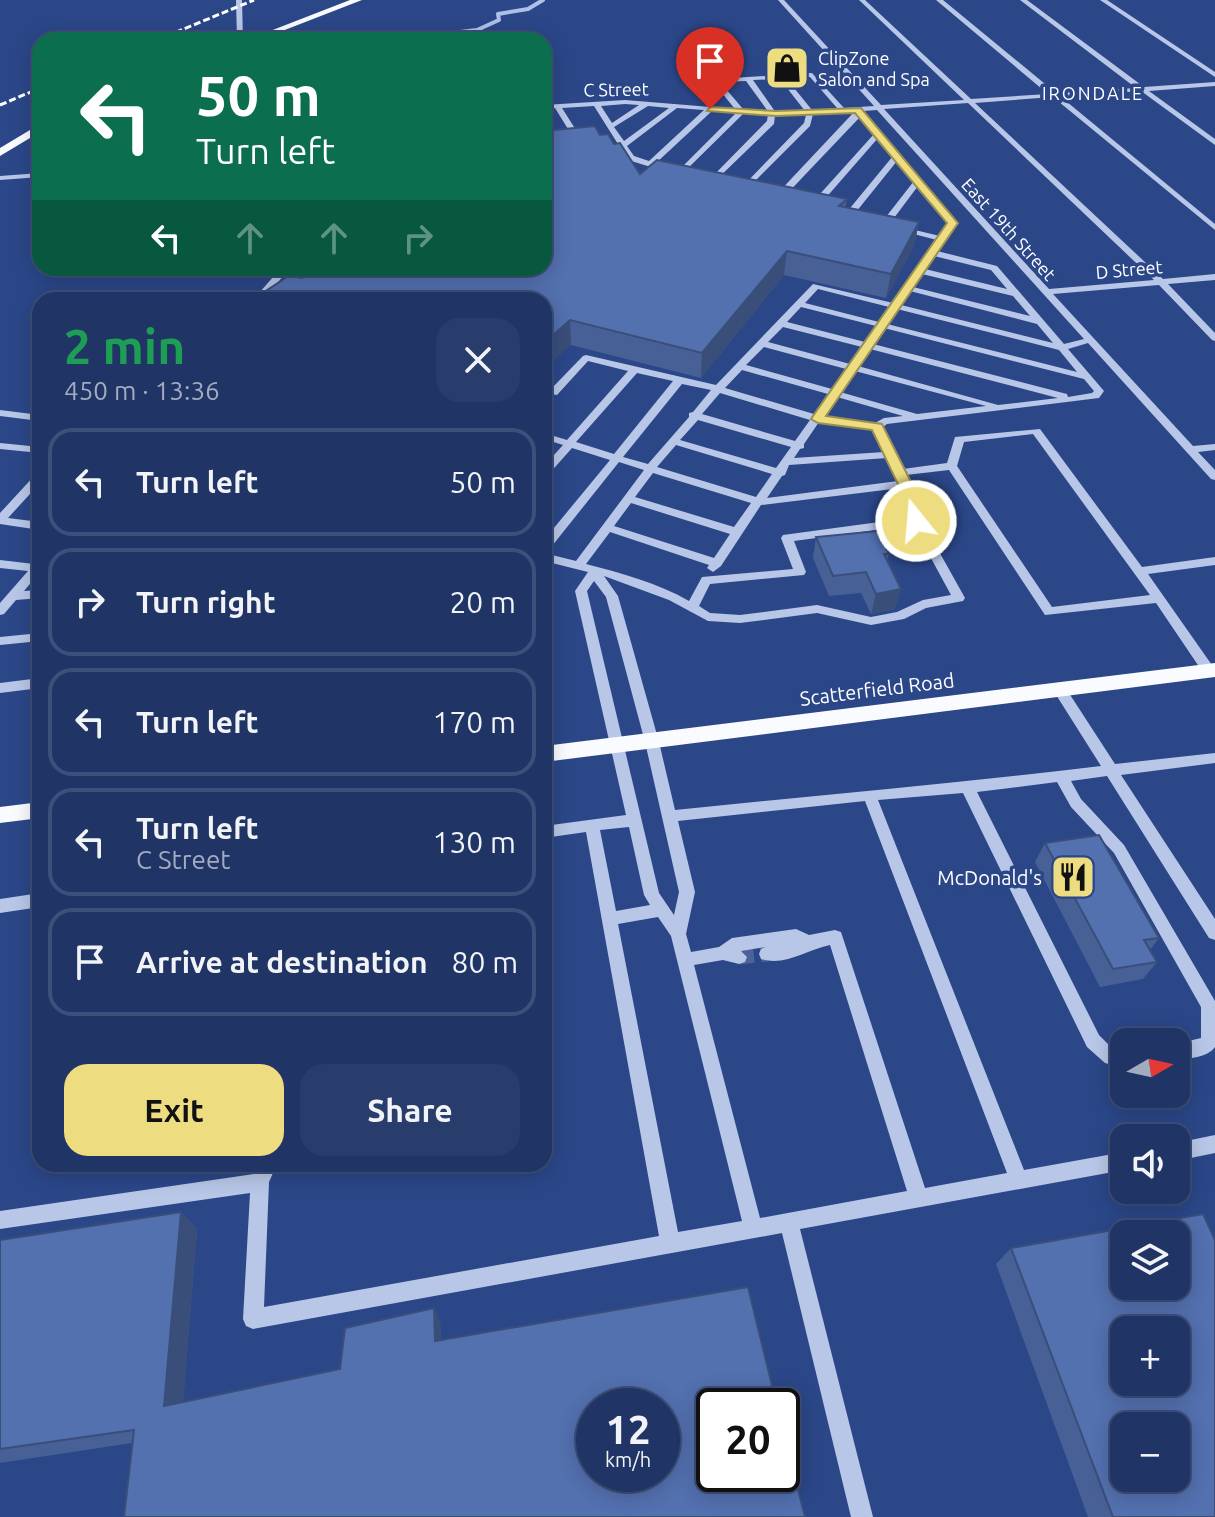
<!DOCTYPE html>
<html lang="en">
<head>
<meta charset="utf-8">
<style>
	:root { --surface:#203566; --page:#283d6c; --text:#f1f3f6; --muted:#a2abbf; --line:#3d507a; --accent:#eedd80 }
	body { margin:0; font-family:Ubuntu,sans-serif; background:var(--page); color:var(--text); height:100vh; display:flex; flex-direction:column; font-size:30px; white-space:nowrap }
	* { box-sizing:border-box; margin:0 }
	p { font-size:26px; color:var(--muted) }
	.icon { flex:none; width:44px; height:44px; fill:none; stroke:currentColor; stroke-width:2; stroke-linecap:round; stroke-linejoin:round }
	.map { position:relative; flex:1; overflow:hidden }
	.panel { position:absolute; left:32px; top:292px; width:520px; height:880px; display:flex; flex-direction:column; background:var(--surface); border-radius:24px; box-shadow:0 4px 20px #0003,0 0 0 2px var(--line) }
	.panel>* { flex:none }
	.hud { position:absolute; left:32px; top:32px; width:520px; height:244px; border-radius:24px; box-shadow:0 4px 20px #0003,0 0 0 2px var(--line); background:#0b6e4f; color:#fff; overflow:hidden }
	.needle { width:52px; rotate:81deg }
	.buttons { position:absolute; left:1110px; top:1028px; display:grid; gap:16px }
	.buttons a { display:grid; place-items:center; width:80px; height:80px; border-radius:16px; background:var(--surface); box-shadow:0 4px 20px #0003,0 0 0 2px var(--line); font-size:40px }
	.speed { position:absolute; left:576px; top:1388px; display:flex; gap:16px; font-size:40px; font-weight:700; text-align:center }
	.speed>* { display:grid; place-content:center; width:104px; height:104px; border-radius:50%; background:var(--surface); box-shadow:0 4px 20px #0003,0 0 0 2px var(--line); line-height:1 }
	.speed small { font-size:20px; font-weight:400 }
	.speed .limit { border:4px solid #111; border-radius:12px; background:#fff; color:#111 }
	.pin { position:absolute; display:grid; place-items:center; width:68px; height:68px; color:#fff; margin:-82px -34px; border-radius:50% 50% 50% 0; rotate:-45deg; box-shadow:0 0 8px #0007 }
	.pin .icon { rotate:45deg }
	.me { position:absolute; width:88px; margin:-44px; rotate:343deg; stroke-linejoin:round; filter:drop-shadow(0 0 6px #0008) }
	.turn { display:flex; align-items:center; gap:28px; height:168px; padding:0 32px; font-size:36px }
	.turn .icon { width:104px; height:104px; stroke-width:2.5 }
	.turn b { display:block; font-size:56px; line-height:68px }
	.lanes { display:flex; align-items:center; height:76px; padding:0 32px; background:#0003; justify-content:center; gap:40px; direction:ltr }
	.lanes .off { opacity:.35 }
	.round { display:grid; place-items:center; flex:none; width:84px; height:84px; border-radius:24px; background:var(--page) }
	.headline { display:flex; align-items:center; justify-content:space-between; height:136px; padding:0 32px }
	h1 { font-size:48px; font-weight:600; line-height:60px; color:#1e9e55 }
	.cta { display:flex; gap:16px; margin-top:auto; padding:16px 32px }
	.cta a { flex:1; height:92px; border-radius:24px; background:var(--accent); color:#111; font-size:32px; font-weight:600; line-height:92px; text-align:center }
	.cta a+a { background:var(--page); color:var(--text) }
	ul { padding:0; list-style:none }
	li { display:flex; align-items:center; gap:24px; height:108px; margin:0 16px 12px; padding:0 16px; border:4px solid var(--line); border-radius:24px }
	li div { flex:1 }
	li b { display:block; font-size:30px }
	li em { font-style:normal }
	.map>svg:first-child { display:block }
	.lines { fill:none; stroke-linecap:round; stroke-linejoin:round }
	.stream { stroke:#adc1e8; stroke-width:4 }
	.minor-tunnel { stroke:#4b639a; stroke-width:15; stroke-dasharray:15 7; stroke-linecap:butt }
	.minor { fill:#b8c7e8; fill-rule:evenodd }
	.major { fill:#fafbfe; fill-rule:evenodd }
	.rail { stroke:#fff; stroke-width:3; stroke-dasharray:7 3; stroke-linecap:butt }
	.wall { fill:#476096 }
	.shaded-wall { fill:#3a4e7a }
	.building { fill:#5370af; stroke:#3a4e7a; stroke-width:2; fill-rule:evenodd }
	.route { fill:#eedd80; stroke:#9b9053; stroke-width:2 }
	.labels { text-anchor:middle; dominant-baseline:central; stroke-width:7; stroke-linejoin:round; paint-order:stroke }
	.far-poi-label { font-size:18px; fill:#fff; stroke:#2b4788; text-anchor:start }
	.far-street-label { font-size:18px; fill:#fff; stroke:#2b4788 }
	.far-neighbourhood-label { font-size:18px; letter-spacing:2px; fill:#fff; stroke:#2b4788 }
	.street-label { font-size:20px; fill:#fff; stroke:#2b4788 }
	.poi-label { font-size:20px; fill:#fff; stroke:#2b4788; text-anchor:end }
</style>
</head>
<body>
<div class="map">
<svg width="1215" height="1517" viewBox="0 0 1215 1517">
	<rect width="100%" height="100%" fill="#2b4788"/>
	<g class="lines">
		<!-- stream -->
		<path class="stream" d="M442,40L443,34L477,30L499,20L498,14L528,9L543,0"/>
		<!-- minor-tunnel -->
		<path class="minor-tunnel" d="M739,957L767,954"/>
		<!-- minor -->
		<path class="minor" d="M236,0H242L243,40H237Z
			M778,0H784L881,105L964,100L859,0H865L971,99L1048,94L936,0H943L1056,93L1136,88L1020,0H1027L1144,87L1215,82V86L1149,91L1215,139V145L1141,91L1061,97L1215,224V230L1053,97L975,103L1163,279L1215,274V280L1168,284L1215,333V341L1212,340L1159,285L1053,294L1193,446L1215,444V450L1198,452L1215,470V480L1211,479L1088,343L1068,349L1104,391L1099,398L887,424L883,427L903,469L947,463L955,437L1040,429L1142,567L1215,557V565L1148,574L1214,668V674H1204L1156,603L1045,615L949,470L906,475L922,521L965,598L963,601L926,608L904,619L871,625L817,613L740,623L708,621L669,600L604,576L618,596L659,742L675,810C818,795 959,783 1101,766L1053,690L1060,685L1065,687L1115,764L1215,753V763L1121,775L1215,919V940L1209,938L1107,776L1071,781L1081,799L1124,845L1215,1001V1047C1207,1058 1189,1058 1176,1060V1044L1201,1038V1007L1114,853L1071,807L1057,782L977,792L1099,1035L1113,1049L1124,1052V1068L1105,1063L1087,1047L963,793L878,800L1024,1170L1124,1152V1170L800,1229L873,1517H851L782,1233L253,1329L246,1326L243,1319L250,1193L0,1229V1211L254,1174L259,1164H277L269,1182L264,1307L659,1236L586,832L544,838V826L626,815L575,591L588,572L544,561V553L576,561L644,470L619,462L548,551L544,552V540L610,460L572,448L548,475L544,476V466L563,445L544,439V433L567,440L628,371L588,361L557,395L544,393V387L551,389L583,356L586,355L716,385L813,284L893,303L937,240L898,230V226L940,236L949,223L918,186L888,226H882V222L914,181L897,161L852,217H846V213L893,156L878,138L817,208H811V204L874,134L860,117L782,199H776V195L855,111L813,114L810,126L745,191L741,189L742,187L804,123L806,115H775L774,124L713,183H710V179L767,121L768,114H743L681,175H678V171L736,113L712,111L655,164L670,168V172H667L628,160L594,106L562,108L581,138L586,140L576,142L555,108L544,109V105L625,100L735,109L713,82L716,79L812,73L844,108L874,106ZM810,77L837,108L812,110L786,78ZM780,79L805,111L774,110L753,80ZM746,81L767,110L743,109L720,82ZM968,103L1154,280L1049,289L884,109ZM625,104L639,105L612,123L601,106ZM648,106L669,108L624,141L614,127ZM677,108L704,110L649,161L634,156L627,146ZM877,110L1084,339L1064,344L997,266L937,251L957,223L863,111ZM934,256L991,270L1007,289L925,269ZM922,274L1013,296L1030,316L913,287ZM818,289L889,307L879,322L805,303ZM910,291L1037,324L1053,343L901,305ZM801,307L876,326L865,342L787,322ZM897,309L1059,350L1077,372L887,324ZM783,327L862,347L850,364L768,342ZM884,328L1084,379L1094,391L1092,393L1068,397L1067,394L873,344ZM764,347L846,369L832,389L746,365ZM870,349L1058,398L998,405L858,366ZM742,370L828,394L814,414L725,388ZM855,371L986,406L917,414L840,392ZM637,373L673,381L614,454L576,442ZM682,384L711,390L693,412L689,413V417L648,464L623,457ZM720,393L810,420L795,441L702,414ZM837,397L903,416L884,418L875,423L823,416ZM698,420L791,447L776,468L680,440ZM819,422L873,429L884,452L794,458L800,449L804,448V444ZM1033,434L1150,595L1052,607L957,466L964,442ZM676,445L772,474L756,497L657,467ZM887,458L898,481L767,498L782,476L785,475L789,465ZM653,473L751,503L734,527L635,497ZM901,488L909,518L783,535L781,538L793,569L702,577L689,601C658,583 621,573 586,564L610,532L709,565L707,568L713,572L721,566L761,505ZM631,503L730,534L714,558L614,526ZM913,525L951,595L923,600L897,612L871,617L817,605L740,615L710,613L699,606L710,584L804,575L806,572L794,541ZM594,581L606,597L645,742L679,892L674,915L659,893L587,591ZM865,801L1007,1173L925,1188L841,932L835,930L809,935L796,929L732,938L719,947L691,952L686,934L695,892L678,821ZM629,827L644,895L650,905L616,911L600,830ZM658,917L671,936L742,1221L678,1232L618,924ZM830,945L907,1191L760,1218L694,965L723,960L739,964L745,962L747,957L741,951L766,947L761,949L759,954L761,959C785,967 808,949 830,945Z
			M1100,0H1107L1215,72V77Z
			M40,173V177L0,180V176Z
			M281,268H290L263,300H253Z
			M0,410L40,415V421L0,416Z
			M0,443L40,447V453L0,449Z
			M40,473V483L8,518L40,522V530L0,524V513L36,474Z
			M0,560L34,564L40,560V572L24,591L40,590V598L16,600L4,614L0,615V603L28,571L0,568Z
			M40,633V641L0,645V637Z
			M40,678V688L0,693V683Z
			M40,893V907L0,913V899Z
			M1215,1135V1153L1176,1161V1143Z"/>
		<!-- major -->
		<path class="major" d="M350,0H362L259,40H247Z
			M40,124V132L0,156V148Z
			M1215,663V677L544,762V746Z
			M40,802V818L0,823V807Z"/>
		<!-- rail -->
		<path class="rail" d="M157,40L254,0
			M0,105L40,88"/>
	</g>
	<!-- wall -->
	<path class="wall" d="M600,135L614,144L640,174L847,199L845,208L919,222L914,246L886,298L784,275L701,378L571,345L544,300L301,278L544,268Z
		M816,537L889,554L887,561L895,609L871,614L861,593L829,596L813,558Z
		M1045,843L1159,938L1150,950L1157,962L1143,979L1100,987L1035,862Z
		M181,1212L197,1229L183,1402L340,1369L434,1308L440,1322L441,1340L132,1443L0,1463V1240Z
		M1011,1248L1215,1517H1088L996,1264Z"/>
	<!-- shaded-wall -->
	<path class="shaded-wall" d="M919,222L914,246L886,298L891,274Z
		M787,251L784,275L701,378L702,353Z
		M570,320L571,345L544,369V343Z
		M901,589L895,609L871,614L876,594Z
		M181,1212L197,1229L182,1418L164,1406Z
		M434,1308L440,1322L442,1355L435,1341Z"/>
	<!-- building -->
	<path class="building" d="M595,126L600,135L608,134L614,144L620,143L640,174L657,160L847,199L839,206L919,222L891,274L787,251L702,353L570,320L544,343V300H252L290,275L301,278L311,275L312,270L315,268H544V131Z
		M878,531L889,554H884L901,589L876,594L866,572L833,576L816,537Z
		M1099,835L1159,938L1144,940L1157,962L1113,969L1045,843Z
		M181,1212L164,1406L340,1369L345,1328L434,1308L435,1341L748,1287L777,1406H714V1474H782V1426L805,1517H124L134,1430L0,1449V1240ZM594,1406H662V1474H594Z
		M1203,1214L1215,1240V1517H1113L1011,1248ZM1124,1234H1176V1286H1124ZM1124,1330H1176V1382H1124ZM1124,1426H1176V1478H1124Z"/>
	<!-- route -->
	<path class="route" d="M710,107L776,111L861,108L958,223L826,416L882,424L912,484L924,521L922,525L916,526L909,521L898,484L872,430L818,423L811,419L947,223L855,113L776,116L707,111Z"/>
	<!-- icons -->
	<defs>
		<g id="shop-square" transform="scale(2.3)"><rect x="-9" y="-9" width="18" height="18" rx="4" fill="#eedd80" stroke="#2b4788"/><path d="M-5-2.5h2.3a2.7 3.5 0 0 1 5.4 0H5L5.5 6h-11ZM-1.5-2.5h3a1.5 2.3 0 0 0-3 0Z" fill="#111"/></g>
		<g id="restaurant-square" transform="scale(2.3)"><rect x="-9" y="-9" width="18" height="18" rx="4" fill="#eedd80" stroke="#2b4788"/><path d="M-5-6h1v4h1v-4h1v4h1v-4h1v5L-1.5 .5V6h-2V.5L-5-1ZM5-6V6H3V1.5H1.5Q1.5-4 5-6Z" fill="#111"/></g>
	</defs>
	<g fill-rule="evenodd">
		<use href="#shop-square" x="787" y="68"/>
		<use href="#restaurant-square" x="1073" y="877"/>
	</g>
	<g class="labels">
		<!-- far-poi labels -->
		<g class="far-poi-label">
			<text x="818" y="58">ClipZone<tspan x="818" dy="21">Salon and Spa</tspan></text>
		</g>
		<!-- far-street labels -->
		<g class="far-street-label">
			<text transform="translate(616 89) rotate(-1)">C Street</text>
			<text transform="translate(1009 229) rotate(48)">East 19th Street</text>
			<text transform="translate(1129 269) rotate(-5)">D Street</text>
		</g>
		<!-- far-neighbourhood labels -->
		<g class="far-neighbourhood-label">
			<text x="1093" y="93">IRONDALE</text>
		</g>
		<!-- street labels -->
		<g class="street-label">
			<text transform="translate(877 689) rotate(-7)">Scatterfield Road</text>
		</g>
		<!-- poi labels -->
		<g class="poi-label">
			<text x="1042" y="877">McDonald's</text>
		</g>
	</g>
</svg>
<div class="buttons">
<a><svg class="needle" viewBox="-14 -14 28 28"><path d="M0-13l5 13h-10z" fill="#e53935"/><path d="M0 13l5-13h-10z" fill="#a2abbf"/></svg></a>
<a><svg class="icon" aria-label="sound" viewBox="0 0 24 24"><path d="M4 9h4l5-4v14l-5-4H4zM17 9q2 3 0 6"/></svg></a>
<a><svg class="icon" aria-label="layers" viewBox="0 0 24 24"><path d="M12 4l9 5-9 5-9-5zM3 14l9 5 9-5"/></svg></a>
<a>+</a>
<a>−</a>
</div>
<div class="speed"><div>12<small>km/h</small></div><div class="limit">20</div></div>
<div class="pin" style="left:710px;top:109px;background:#d93025"><svg class="icon" aria-label="arrive" viewBox="0 0 24 24"><path d="M6 21V4h12l-3 4 3 4H6"/></svg></div>
<svg class="me" style="left:916px;top:521px" viewBox="-20 -20 40 40"><circle r="17" fill="#eedd80" stroke="#fff" stroke-width="3"/><path d="M0-11L8 9 0 5-8 9z" fill="#fff"/></svg>
<div class="hud">
<div class="turn"><svg class="icon" aria-label="left" viewBox="0 0 24 24"><path d="M17 20v-9H6M10 6l-5 5 5 5"/></svg><div><b>50 m</b>Turn left</div></div>
<div class="lanes"><svg class="icon" aria-label="left" viewBox="0 0 24 24"><path d="M17 20v-9H6M10 6l-5 5 5 5"/></svg><svg class="icon off" aria-label="ahead" viewBox="0 0 24 24"><path d="M12 20V5M6 11l6-6 6 6"/></svg><svg class="icon off" aria-label="ahead" viewBox="0 0 24 24"><path d="M12 20V5M6 11l6-6 6 6"/></svg><svg class="icon off" aria-label="right" viewBox="0 0 24 24"><path d="M7 20v-9h11M14 6l5 5-5 5"/></svg></div>
</div>
<section class="panel">
<div class="headline"><div><h1>2 min</h1><p>450 m · 13:36</p></div><a class="round"><svg class="icon" aria-label="close" viewBox="0 0 24 24"><path d="M6 6l12 12M18 6L6 18"/></svg></a></div>
<ul>
<li><svg class="icon" aria-label="left" viewBox="0 0 24 24"><path d="M17 20v-9H6M10 6l-5 5 5 5"/></svg><div><b>Turn left</b></div><em>50 m</em></li>
<li><svg class="icon" aria-label="right" viewBox="0 0 24 24"><path d="M7 20v-9h11M14 6l5 5-5 5"/></svg><div><b>Turn right</b></div><em>20 m</em></li>
<li><svg class="icon" aria-label="left" viewBox="0 0 24 24"><path d="M17 20v-9H6M10 6l-5 5 5 5"/></svg><div><b>Turn left</b></div><em>170 m</em></li>
<li><svg class="icon" aria-label="left" viewBox="0 0 24 24"><path d="M17 20v-9H6M10 6l-5 5 5 5"/></svg><div><b>Turn left</b><p>C Street</p></div><em>130 m</em></li>
<li><svg class="icon" aria-label="arrive" viewBox="0 0 24 24"><path d="M6 21V4h12l-3 4 3 4H6"/></svg><div><b>Arrive at destination</b></div><em>80 m</em></li>
</ul>
<div class="cta"><a>Exit</a><a>Share</a></div>
</section>
</div>
</body>
</html>
